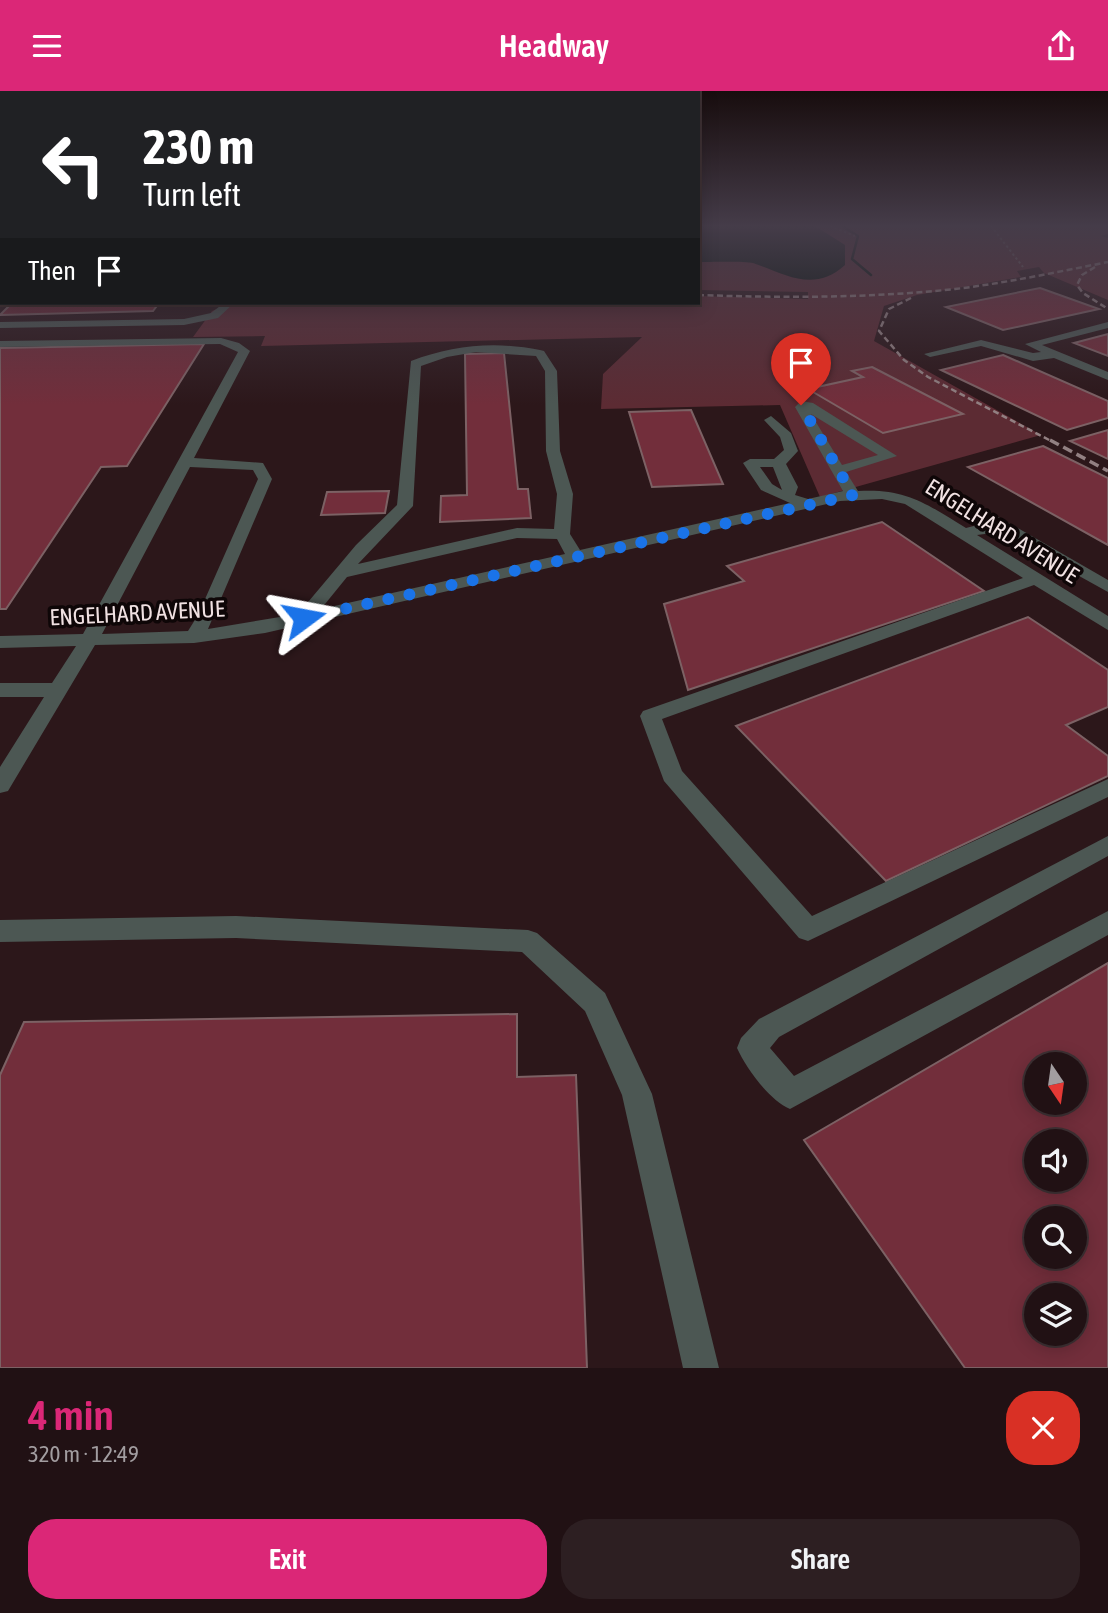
<!DOCTYPE html>
<html lang="en">
<head>
<meta charset="utf-8">
<style>
	:root { --surface:#211114; --page:#2d1f22; --text:#f1f3f6; --muted:#a29da0; --line:#3e3134; --accent:#db2777 }
	body { margin:0; font-family:"Asap Condensed",sans-serif; background:var(--page); color:var(--text); height:100vh; display:flex; flex-direction:column; font-size:26px; white-space:nowrap }
	* { box-sizing:border-box; margin:0 }
	p { font-size:23px; color:var(--muted) }
	.icon { flex:none; width:38px; height:38px; fill:none; stroke:currentColor; stroke-width:2; stroke-linecap:round; stroke-linejoin:round }
	.map { position:relative; height:1277px; overflow:hidden }
	.drawer { display:flex; flex-direction:column; background:var(--surface); flex:1 }
	.drawer>* { flex:none }
	.banner { position:absolute; left:0px; top:0px; width:700px; height:214px; box-shadow:0 4px 18px #0003,0 0 0 2px var(--line); background:#202124; color:#fff; overflow:hidden }
	.needle { width:46px; rotate:167deg }
	.fabs { position:absolute; left:1024px; top:961px; display:grid; gap:14px }
	.fabs a { display:grid; place-items:center; width:63px; height:63px; border-radius:50%; background:var(--surface); box-shadow:0 4px 18px #0003,0 0 0 2px var(--line); font-size:35px }
	.pin { position:absolute; display:grid; place-items:center; width:60px; height:60px; color:#fff; margin:-72px -30px; border-radius:50% 50% 50% 0; rotate:-45deg; box-shadow:0 0 7px #0007 }
	.pin .icon { rotate:45deg }
	.me { position:absolute; width:77px; margin:-38px; rotate:77deg; stroke-linejoin:round; filter:drop-shadow(0 0 5px #0008) }
	.turn { display:flex; align-items:center; gap:24px; height:147px; padding:0 28px; font-size:32px }
	.turn .icon { width:91px; height:91px; stroke-width:2.5 }
	.turn b { display:block; font-size:49px; line-height:60px }
	.then { display:flex; align-items:center; height:66px; padding:0 28px; background:#0003; gap:14px; font-size:26px }
	.round { display:grid; place-items:center; flex:none; width:74px; height:74px; border-radius:28px; background:var(--page) }
	.overview { display:flex; align-items:center; justify-content:space-between; height:119px; padding:0 28px }
	h1 { font-size:42px; font-weight:600; line-height:52px; color:var(--accent) }
	.cta { display:flex; gap:14px; margin-top:auto; padding:14px 28px }
	.cta a { flex:1; height:80px; border-radius:28px; background:var(--accent); color:#fff; font-size:28px; font-weight:600; line-height:80px; text-align:center }
	.cta a+a { background:var(--page); color:var(--text) }
	header { display:flex; justify-content:space-between; align-items:center; height:91px; padding:0 28px; background:var(--accent); color:#fff; font-size:32px; font-weight:600 }
	.map>svg:first-child { display:block }
	.green { fill:#5c2b33 }
	.water { fill:#00110a }
	.lines { fill:none; stroke-linecap:round; stroke-linejoin:round }
	.stream { stroke:#00110a; stroke-width:2.5 }
	.building { fill:#722e3b; stroke:#7c6164; stroke-width:2; fill-rule:evenodd }
	.path { stroke:#786567; stroke-width:2; stroke-dasharray:2.5 2.5; stroke-linecap:butt }
	.minor { fill:#4c5753; fill-rule:evenodd }
	.rail-far1 { stroke:#928082; stroke-width:2.5; stroke-dasharray:6 3.5; stroke-linecap:butt }
	.rail { stroke:#928082; stroke-width:3.5; stroke-dasharray:10 5; stroke-linecap:butt }
	.route { stroke:#1a73e8; stroke-width:12; stroke-dasharray:0 21.6 }
	.labels { text-anchor:middle; dominant-baseline:central; stroke-width:7; stroke-linejoin:round; paint-order:stroke }
	.street-label { font-size:23px; fill:#f0e1e2; stroke:#0e0607 }
</style>
</head>
<body>
<header><svg class="icon" aria-label="menu" viewBox="0 0 24 24"><path d="M4 6h16M4 12h16M4 18h16"/></svg>Headway<svg class="icon" aria-label="share" viewBox="0 0 24 24"><path d="M12 15V3M7 8l5-5 5 5M5 13v7h14v-7"/></svg></header>
<div class="map">
<svg width="1108" height="1277" viewBox="0 0 1108 1277">
	<rect width="100%" height="100%" fill="#2c171a"/>
	<!-- green -->
	<path class="green" d="M698,135H1108V143L1101,145L1108,147V209L1044,182L1039,176L1017,180L1021,186L917,204L884,215L874,250L1041,344L820,406L780,314L601,318L603,283L642,246L261,255L265,245L193,246L212,220L231,212H698V205L808,208V201L698,199Z"/>
	<!-- water -->
	<path class="water" d="M698,135H815L845,154V174C813,203 784,182 753,172C746,170 708,171 698,171Z"/>
	<g class="lines">
		<!-- stream -->
		<path class="stream" d="M842,135L858,145L852,168L871,184"/>
	</g>
	<!-- building -->
	<path class="building" d="M1040,197L1099,218L1003,239L946,216Z
		M12,212H159L153,220L0,224Z
		M1108,243V265L1074,252Z
		M204,253L127,375L101,376L6,518H0V257Z
		M504,262L518,398H528L531,427L440,431L441,405L467,404L465,263Z
		M1003,264L1108,310V327L1067,339L941,279Z
		M872,276L963,323L883,342L808,298L863,286L852,280Z
		M691,319L723,393L652,396L629,321Z
		M1108,339V368L1070,350Z
		M1043,355L1108,387V454L968,376Z
		M389,400L385,422L321,424L327,401Z
		M882,431L984,500L688,599L664,513L744,490L727,475Z
		M1028,526L1108,579V616L1066,634L1108,665V685L886,790L736,635Z
		M1108,872V1277H965L804,1049ZM1036,973H1074V1012H1036ZM1036,1050H1074V1088H1036ZM1036,1127H1074V1166H1036ZM1036,1204H1074V1242H1036Z
		M517,923V986L576,984L587,1277H0V984L24,931Z"/>
	<g class="lines">
		<!-- path -->
		<path class="path" d="M830,135L855,145
			M991,135L1023,176"/>
		<!-- minor -->
		<path class="minor" d="M2,147V153L0,154V148Z
			M224,212H234L218,227L184,234L0,237V231L184,228L211,222Z
			M1108,231V237L1042,254L1108,281V289L1054,267L1033,270L981,255L930,266L924,263L981,249L1033,262L1041,261L1025,253Z
			M221,247L239,252L250,260L194,367L263,372L272,388L208,538L298,523L356,454L397,414L411,270C453,254 495,250 540,259L544,260L557,280L560,360L573,403L570,443L580,459L790,412L761,399L743,372L750,368H774L784,359L780,346L764,329L771,325L791,342L798,360L786,373L798,396L795,404L808,408L843,400L795,316L801,310L813,312L897,365L846,381L858,400C906,397 927,413 966,437L985,432L929,396L931,393H941L1108,489V501L1000,441L977,444L1108,525V539L1034,494L662,628L682,680L812,825L1108,688V706L808,850L799,847L664,690L640,625L643,620L1023,487L905,413L882,408L840,410L265,542L194,552L95,554L8,700L0,702V676L44,606H0V592H52L76,555L0,557V545L83,543L238,261L220,253L0,256V250ZM476,261L536,265L545,280L546,360L557,403L554,438L517,437L358,473L413,415L421,275L447,266ZM811,323L878,364L842,374ZM190,376L253,379L258,388L198,524L188,540L102,543ZM760,376H773L782,399L772,393ZM517,447L557,448L565,463L321,518L347,486Z
			M1108,745V765L779,946L770,957L794,985L1108,820V844L790,1018C769,1009 746,977 737,957L741,947L759,928Z
			M236,825L528,839L537,842L605,902L652,1003L719,1277H683L622,1004L585,920L522,861L236,847L0,851V829Z"/>
		<!-- rail-far1 -->
		<path class="rail-far1" d="M1095,176L1082,184L1077,194L1083,202L1108,218
			M698,204C784,207 870,207 955,198C1006,192 1057,181 1108,171
			M911,207L889,218L879,240L904,269L928,286L1053,351"/>
		<!-- rail -->
		<path class="rail" d="M1050,349L1108,380"/>
	</g>
	<!-- sky -->
	<linearGradient id="sky" x2="0" y2="1"><stop stop-color="#180d0e"/><stop offset="0.43" stop-color="#453c49"/><stop offset="1" stop-color="#453c49" stop-opacity="0"/></linearGradient>
	<rect width="1108" height="314" fill="url(#sky)"/>
	<g class="lines">
		<!-- route -->
		<path class="route" d="M304,527L853,404L801,314"/>
	</g>
	<g class="labels">
		<!-- street labels -->
		<g class="street-label">
			<text transform="translate(1002 440) rotate(32)">ENGELHARD AVENUE</text>
			<text transform="translate(137 522) rotate(-3)">ENGELHARD AVENUE</text>
		</g>
	</g>
</svg>
<div class="fabs">
<a><svg class="needle" viewBox="-14 -14 28 28"><path d="M0-13l5 13h-10z" fill="#e53935"/><path d="M0 13l5-13h-10z" fill="#a29da0"/></svg></a>
<a><svg class="icon" aria-label="sound" viewBox="0 0 24 24"><path d="M4 9h4l5-4v14l-5-4H4zM17 9q2 3 0 6"/></svg></a>
<a><svg class="icon" aria-label="search" viewBox="0 0 24 24"><circle cx="10" cy="10" r="6"/><path d="M15 15l6 6"/></svg></a>
<a><svg class="icon" aria-label="layers" viewBox="0 0 24 24"><path d="M12 4l9 5-9 5-9-5zM3 14l9 5 9-5"/></svg></a>
</div>
<div class="pin" style="left:801px;top:314px;background:#d93025"><svg class="icon" aria-label="arrive" viewBox="0 0 24 24"><path d="M6 21V4h12l-3 4 3 4H6"/></svg></div>
<svg class="me" style="left:304px;top:527px" viewBox="-20 -20 40 40"><path d="M0-17L14 15 0 8-14 15z" fill="#1a73e8" stroke="#fff" stroke-width="4"/></svg>
<div class="banner">
<div class="turn"><svg class="icon" aria-label="left" viewBox="0 0 24 24"><path d="M17 20v-9H6M10 6l-5 5 5 5"/></svg><div><b>230 m</b>Turn left</div></div>
<div class="then">Then<svg class="icon" aria-label="arrive" viewBox="0 0 24 24"><path d="M6 21V4h12l-3 4 3 4H6"/></svg></div>
</div>
</div>
<section class="drawer">
<div class="overview"><div><h1>4 min</h1><p>320 m · 12:49</p></div><a class="round" style="background:#d93025;color:#fff"><svg class="icon" aria-label="close" viewBox="0 0 24 24"><path d="M6 6l12 12M18 6L6 18"/></svg></a></div>
<div class="cta"><a>Exit</a><a>Share</a></div>
</section>
</body>
</html>
